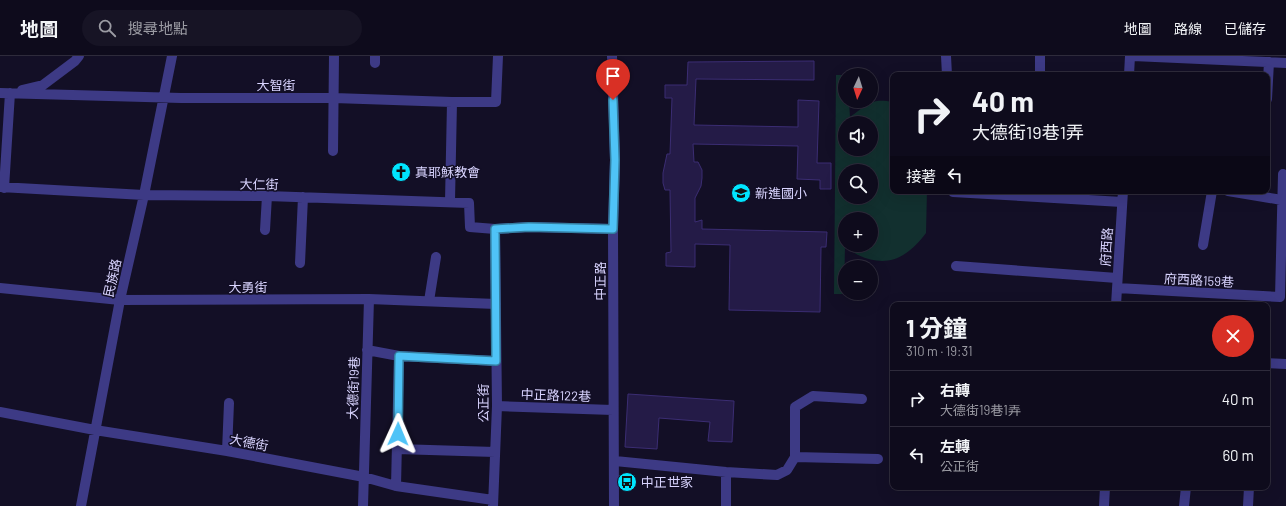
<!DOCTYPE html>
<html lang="zh-TW">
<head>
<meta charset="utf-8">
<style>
	:root { --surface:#0e0b1c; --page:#171425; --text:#f1f3f6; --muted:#9b9ba3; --line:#2e2b3b }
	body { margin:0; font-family:Barlow,"Noto Sans TC",sans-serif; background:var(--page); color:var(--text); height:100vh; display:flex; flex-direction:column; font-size:15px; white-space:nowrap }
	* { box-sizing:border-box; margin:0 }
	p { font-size:13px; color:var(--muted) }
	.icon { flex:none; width:22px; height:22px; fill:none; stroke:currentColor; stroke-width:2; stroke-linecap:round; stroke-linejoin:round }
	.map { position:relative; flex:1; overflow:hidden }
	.panel { position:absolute; left:890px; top:246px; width:380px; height:188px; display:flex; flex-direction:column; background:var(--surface); border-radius:8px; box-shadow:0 4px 16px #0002,0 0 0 1px var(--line) }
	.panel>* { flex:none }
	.banner { position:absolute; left:890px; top:16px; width:380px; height:122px; border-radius:8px; box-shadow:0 4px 16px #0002,0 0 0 1px var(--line); background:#0e0b1c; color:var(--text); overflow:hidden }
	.needle { width:26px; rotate:184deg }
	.buttons { position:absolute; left:838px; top:12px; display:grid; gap:8px }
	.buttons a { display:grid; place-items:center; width:40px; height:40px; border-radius:50%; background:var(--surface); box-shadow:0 4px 16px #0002,0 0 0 1px var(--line); font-size:20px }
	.pin { position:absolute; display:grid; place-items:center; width:34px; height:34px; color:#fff; margin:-41px -17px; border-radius:50% 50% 50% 0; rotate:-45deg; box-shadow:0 0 4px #0007 }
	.pin .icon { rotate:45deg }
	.me { position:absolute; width:44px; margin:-22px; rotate:1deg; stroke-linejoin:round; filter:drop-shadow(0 0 3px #0008) }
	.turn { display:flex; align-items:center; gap:14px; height:84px; padding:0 16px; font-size:18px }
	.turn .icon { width:52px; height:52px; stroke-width:2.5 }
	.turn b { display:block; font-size:28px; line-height:34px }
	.then { display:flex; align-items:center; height:38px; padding:0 16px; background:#0003; gap:8px; font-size:15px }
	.round { display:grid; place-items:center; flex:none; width:42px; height:42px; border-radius:21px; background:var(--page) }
	.head { display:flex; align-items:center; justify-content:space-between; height:68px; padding:0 16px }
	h1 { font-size:24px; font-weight:700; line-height:30px }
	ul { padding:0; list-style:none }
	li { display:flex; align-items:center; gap:12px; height:56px; padding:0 16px; border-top:1px solid var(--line) }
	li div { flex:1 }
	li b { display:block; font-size:15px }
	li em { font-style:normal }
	header { display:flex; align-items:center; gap:24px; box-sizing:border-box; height:56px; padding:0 20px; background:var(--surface); border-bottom:1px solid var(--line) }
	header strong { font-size:19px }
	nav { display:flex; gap:22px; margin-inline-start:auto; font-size:14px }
	.search { width:280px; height:36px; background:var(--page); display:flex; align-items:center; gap:10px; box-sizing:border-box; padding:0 14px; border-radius:22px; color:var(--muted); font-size:15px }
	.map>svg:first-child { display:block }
	.green { fill:#12302f; fill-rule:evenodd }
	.building { fill:#241b47; stroke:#3b2d73 }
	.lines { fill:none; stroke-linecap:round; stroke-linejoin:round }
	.minor { stroke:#3d3a85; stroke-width:10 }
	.route-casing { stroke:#337fa1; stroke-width:10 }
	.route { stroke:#4fc3f7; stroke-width:7 }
	.labels { text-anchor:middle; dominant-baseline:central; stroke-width:3; stroke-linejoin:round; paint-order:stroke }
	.street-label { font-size:13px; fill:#d9d4ff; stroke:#130f26 }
	.poi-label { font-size:13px; fill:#d9d4ff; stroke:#130f26; text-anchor:start }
</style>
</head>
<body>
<header>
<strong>地圖</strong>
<div class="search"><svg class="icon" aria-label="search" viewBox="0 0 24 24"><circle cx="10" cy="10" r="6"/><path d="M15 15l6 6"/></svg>搜尋地點</div>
<nav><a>地圖</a><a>路線</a><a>已儲存</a></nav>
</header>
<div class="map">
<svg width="1286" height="450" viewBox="0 0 1286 450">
	<rect width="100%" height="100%" fill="#130f26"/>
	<!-- green -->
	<path class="green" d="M836,19H845V45H849L850,61C868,49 869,42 893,46V135H927L926,177C908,201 888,213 858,199C854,197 849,193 845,191L844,238H834ZM845,67H871V93H845ZM845,115H871V141H845ZM845,163H871V189H845Z"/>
	<!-- building -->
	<path class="building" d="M814,5V24L696,23L694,69L798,71V44L819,45L817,107H831V133H820V124L797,123L798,90L693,88L694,106H698L702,114V122L701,130L695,142V166L702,164V173L827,176L826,191H821L820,256L729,254L730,189L695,188V211L666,210V197L671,196L670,134H665L663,127V117L667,98H670L672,42H665V29H687L688,6Z
		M628,338L734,345L732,386L708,385L710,366L659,362L657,393L625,391Z"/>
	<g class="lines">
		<!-- minor -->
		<path class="minor" d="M375,0V7
			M612,0L615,104L613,173L614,450
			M946,0L947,19
			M1040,0V19
			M1133,0L1286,7
			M1129,19L1130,0
			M22,34L43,29L75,5L79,0
			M0,37L181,42H334L452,46H496L498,0
			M1267,43L1269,6
			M333,95L334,0
			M0,131L144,139L267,140L469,147L470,171L495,173L529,171L613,173
			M4,132L10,37
			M1228,135L1282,144
			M953,136L1122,146
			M450,145L452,46
			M265,174L267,140
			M1203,189L1212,135
			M300,207L303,141
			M956,210L1117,222
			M0,232L120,244L369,243L496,248
			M1117,232L1280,241L1283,118
			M429,245L436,201
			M1116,249L1123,135
			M367,294L399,300L496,305
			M1267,307L1286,308
			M497,350L613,354
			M0,356L95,374L227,395L364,421L396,430L493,444
			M397,393L495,396
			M227,395L229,347
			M795,401L878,403
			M615,405L726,416L777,419L787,414L795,401V351L813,340L862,343
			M396,430L399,300
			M81,450L120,244L144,139L172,0
			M363,450L369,243
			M493,450L497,350L495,173
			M726,450V416
			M1104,450L1105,431
			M1184,450L1186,431
			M1248,450L1249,431"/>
	</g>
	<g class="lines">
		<!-- route casing -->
		<g class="route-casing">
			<path id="route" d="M398,378L399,300L496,305L495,173L529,171L613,173L615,104L613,44"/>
		</g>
		<!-- route -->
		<use href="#route" class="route"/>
	</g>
	<!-- icons -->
	<defs>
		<g id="church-disc" transform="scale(1)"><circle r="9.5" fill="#00e5ff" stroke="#130f26"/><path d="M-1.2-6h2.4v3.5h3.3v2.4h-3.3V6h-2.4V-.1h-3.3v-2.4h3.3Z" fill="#111"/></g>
		<g id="school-disc" transform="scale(1)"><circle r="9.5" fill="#00e5ff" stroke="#130f26"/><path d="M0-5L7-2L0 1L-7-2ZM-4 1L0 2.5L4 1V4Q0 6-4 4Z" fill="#111"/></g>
		<g id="bus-disc" transform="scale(1)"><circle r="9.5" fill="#00e5ff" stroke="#130f26"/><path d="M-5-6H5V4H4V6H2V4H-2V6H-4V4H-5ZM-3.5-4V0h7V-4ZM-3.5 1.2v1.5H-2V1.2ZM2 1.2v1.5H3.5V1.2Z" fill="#111"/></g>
	</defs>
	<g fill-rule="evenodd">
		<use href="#church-disc" x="401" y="116"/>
		<use href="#school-disc" x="741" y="137"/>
		<use href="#bus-disc" x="627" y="426"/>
	</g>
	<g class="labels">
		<!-- street labels -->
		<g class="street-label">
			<text x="276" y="29">大智街</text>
			<text transform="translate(259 128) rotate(1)">大仁街</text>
			<text transform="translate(1106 191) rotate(-86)">府西路</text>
			<text transform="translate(112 222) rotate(-77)">民族路</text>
			<text transform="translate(1199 224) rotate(3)">府西路159巷</text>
			<text transform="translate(600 225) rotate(-90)">中正路</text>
			<text x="248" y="231">大勇街</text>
			<text transform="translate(353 332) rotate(-88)">大德街19巷</text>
			<text transform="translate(556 339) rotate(2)">中正路122巷</text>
			<text transform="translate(483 347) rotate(-90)">公正街</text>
			<text transform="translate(249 386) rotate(11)">大德街</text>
		</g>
		<!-- poi labels -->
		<g class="poi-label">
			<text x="415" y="116">真耶穌教會</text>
			<text x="755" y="137">新進國小</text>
			<text x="641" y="426">中正世家</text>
		</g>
	</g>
</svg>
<div class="buttons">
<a><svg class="needle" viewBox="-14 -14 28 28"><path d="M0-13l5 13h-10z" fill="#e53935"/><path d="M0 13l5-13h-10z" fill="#9b9ba3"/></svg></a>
<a><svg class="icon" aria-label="sound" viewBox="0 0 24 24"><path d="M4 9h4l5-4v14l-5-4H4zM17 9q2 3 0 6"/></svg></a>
<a><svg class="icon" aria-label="search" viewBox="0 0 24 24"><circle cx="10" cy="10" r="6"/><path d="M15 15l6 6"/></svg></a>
<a>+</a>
<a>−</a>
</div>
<div class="pin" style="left:613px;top:44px;background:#d93025"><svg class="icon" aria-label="arrive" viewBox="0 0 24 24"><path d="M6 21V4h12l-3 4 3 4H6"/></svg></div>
<svg class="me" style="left:398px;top:378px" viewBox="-20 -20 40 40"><path d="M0-17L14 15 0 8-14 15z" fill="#4fc3f7" stroke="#fff" stroke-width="4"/></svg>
<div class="banner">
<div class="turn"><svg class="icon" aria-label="right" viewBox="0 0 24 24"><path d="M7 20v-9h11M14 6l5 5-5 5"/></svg><div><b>40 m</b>大德街19巷1弄</div></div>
<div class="then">接著<svg class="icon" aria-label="left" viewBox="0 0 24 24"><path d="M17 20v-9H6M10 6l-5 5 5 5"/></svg></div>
</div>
<section class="panel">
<div class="head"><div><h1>1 分鐘</h1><p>310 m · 19:31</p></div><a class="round" style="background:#d93025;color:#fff"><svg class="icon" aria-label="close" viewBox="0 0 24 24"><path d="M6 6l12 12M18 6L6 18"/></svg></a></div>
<ul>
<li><svg class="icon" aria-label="right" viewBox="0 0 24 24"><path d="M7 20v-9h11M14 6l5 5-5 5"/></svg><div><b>右轉</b><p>大德街19巷1弄</p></div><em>40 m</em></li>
<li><svg class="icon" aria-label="left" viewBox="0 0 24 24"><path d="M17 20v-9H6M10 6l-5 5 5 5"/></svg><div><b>左轉</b><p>公正街</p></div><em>60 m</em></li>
</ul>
</section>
</div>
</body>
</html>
